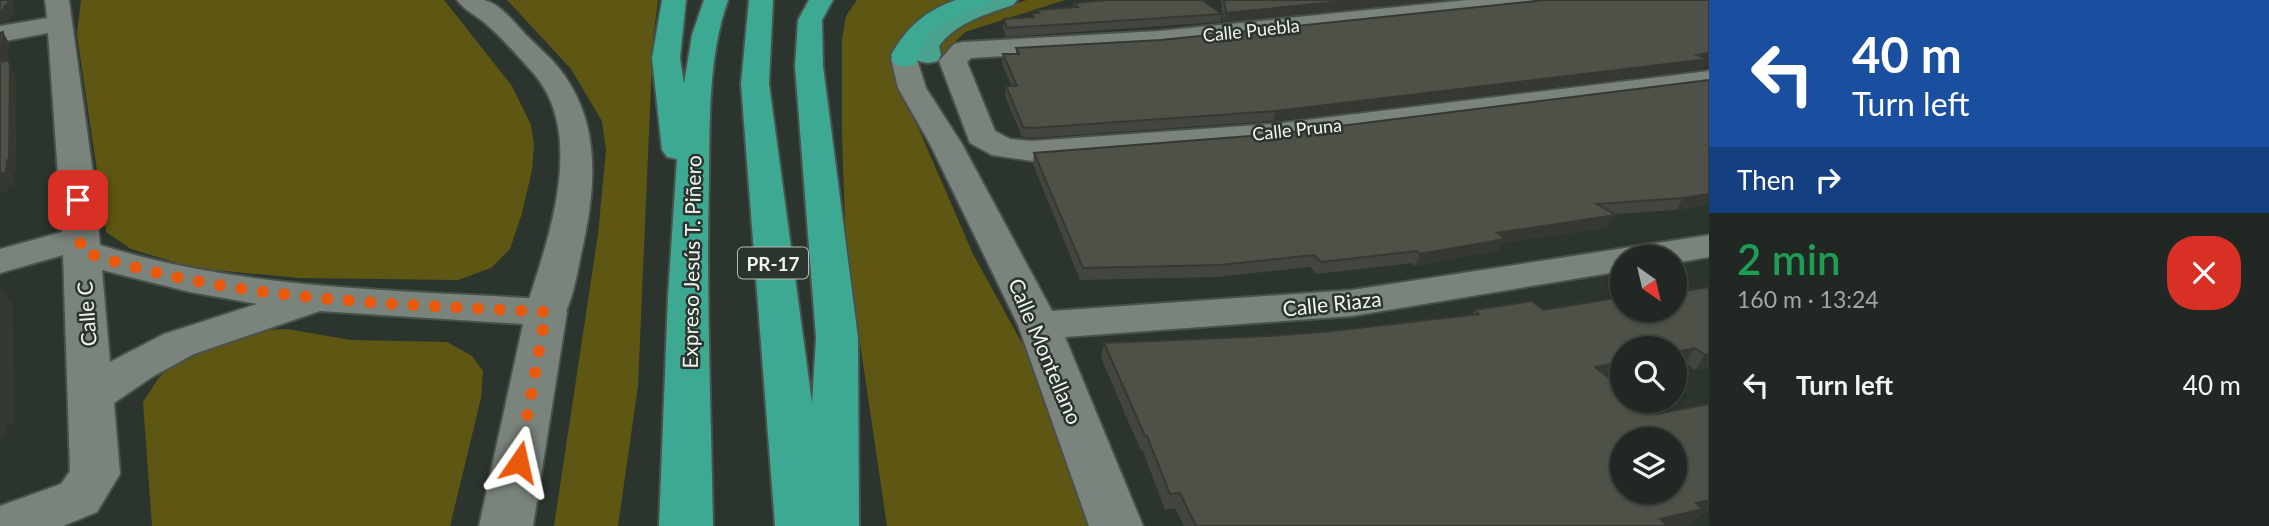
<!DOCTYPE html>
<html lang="en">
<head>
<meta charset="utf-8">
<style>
	:root { --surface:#212722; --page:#2d332f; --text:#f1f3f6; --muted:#a2a5a5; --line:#3e4440 }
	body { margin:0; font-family:Lato,sans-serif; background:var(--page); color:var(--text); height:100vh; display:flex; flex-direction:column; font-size:26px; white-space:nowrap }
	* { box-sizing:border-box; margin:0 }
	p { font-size:23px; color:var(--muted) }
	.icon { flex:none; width:38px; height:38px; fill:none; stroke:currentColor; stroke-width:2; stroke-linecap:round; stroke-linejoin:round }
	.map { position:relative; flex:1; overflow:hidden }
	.panel { display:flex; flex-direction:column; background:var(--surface); width:560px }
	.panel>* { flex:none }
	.guide { background:#1a4fa0; color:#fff; overflow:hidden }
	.needle { width:46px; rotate:146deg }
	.controls { position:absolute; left:1610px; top:245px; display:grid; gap:14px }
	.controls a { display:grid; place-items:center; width:77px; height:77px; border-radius:50%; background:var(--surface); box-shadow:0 2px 5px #0004,0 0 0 2px var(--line); font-size:35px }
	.pin { position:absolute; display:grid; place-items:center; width:60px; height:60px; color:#fff; margin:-30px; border-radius:14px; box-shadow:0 4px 10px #0006 }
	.me { position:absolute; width:77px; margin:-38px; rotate:11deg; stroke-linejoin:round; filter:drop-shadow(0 0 5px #0008) }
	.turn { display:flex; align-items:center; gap:24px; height:147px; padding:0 28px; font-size:32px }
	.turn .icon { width:91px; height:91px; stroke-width:2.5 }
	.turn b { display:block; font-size:49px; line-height:60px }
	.then { display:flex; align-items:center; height:66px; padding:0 28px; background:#0003; gap:14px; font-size:26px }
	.round { display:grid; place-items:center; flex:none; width:74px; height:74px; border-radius:28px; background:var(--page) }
	.overview { display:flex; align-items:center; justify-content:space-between; height:119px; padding:0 28px }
	h1 { font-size:42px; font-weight:600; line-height:52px; color:#1e9e55 }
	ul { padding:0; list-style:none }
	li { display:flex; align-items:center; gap:21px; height:105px; padding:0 28px }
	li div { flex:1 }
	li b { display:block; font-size:26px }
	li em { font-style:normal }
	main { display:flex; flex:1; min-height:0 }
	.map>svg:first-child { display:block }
	.green { fill:#5e5714 }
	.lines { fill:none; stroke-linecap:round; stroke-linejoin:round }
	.minor-casing { stroke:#4a504b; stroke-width:4 }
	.tertiary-casing { stroke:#4a504b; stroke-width:4 }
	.trunk-casing { stroke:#4a504b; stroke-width:4 }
	.motorway-casing { stroke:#4a504b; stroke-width:4 }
	.minor { fill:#7a837c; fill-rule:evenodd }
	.tertiary { fill:#7a837c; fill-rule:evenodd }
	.trunk { fill:#49a28e; fill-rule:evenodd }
	.motorway { fill:#3da993; fill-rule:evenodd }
	.wall { fill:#42463e }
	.shaded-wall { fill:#363932 }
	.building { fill:#4d5148; stroke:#363932; stroke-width:2; fill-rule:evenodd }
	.route { stroke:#ea580c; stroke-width:12; stroke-dasharray:0 21.6 }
	.labels { text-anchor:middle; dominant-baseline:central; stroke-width:5; stroke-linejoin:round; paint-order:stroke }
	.far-street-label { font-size:18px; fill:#f1f6f2; stroke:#2c342e }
	.shield { fill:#2c342e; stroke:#b6bcb7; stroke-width:2 }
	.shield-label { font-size:19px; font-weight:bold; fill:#f1f6f2 }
	.street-label { font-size:21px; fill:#f1f6f2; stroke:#2c342e }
</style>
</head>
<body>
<main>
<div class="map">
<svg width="1709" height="526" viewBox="0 0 1709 526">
	<rect width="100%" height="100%" fill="#2c342e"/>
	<!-- green -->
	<path class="green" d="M81,0H444L512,86L531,125L534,144L532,170L522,213L510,249L491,268L458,280L299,278L194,268L131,249L106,232L77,35Z
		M507,0H658L653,40L638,386L618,526H554L598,234L606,150L602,121L571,69Z
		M857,0H969C941,13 896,24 895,61C895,69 899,80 901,88L973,254L1024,347L1089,526H887L846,248L842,135V39L846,16Z
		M1027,0H1065L965,32L952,45L941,64L939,42L972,18Z
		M287,329L351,340L447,342L472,356L483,371L481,398L450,526H152L143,402L158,379L175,361L249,331Z"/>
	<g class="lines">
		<!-- minor casing -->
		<g class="minor-casing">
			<path id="minor" d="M45,0H69L94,181L100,245C244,290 396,290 546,299L561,303L567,312L533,526H479L523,324L320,311L194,354L152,377L114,403L120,474L97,512L63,526H0V506L61,484L70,471L63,255L0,273V249L62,232L48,33L0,42V26L47,18ZM102,270L190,292L257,304L164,334L110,362Z
				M1467,0H1550L1546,5L1538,7L1159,47L971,58L967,62L995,131L1010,139L1032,141L1273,124L1709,71V87L1273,142L1032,161L992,155L970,143L939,61L954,44L963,42L1159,31Z
				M905,51L915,53L926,88L962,144L1052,311L1352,290L1709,235V257L1675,263V257H1622V271L1352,316L1065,337L1143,526H1089L1018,325L930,144L898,88L891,59L895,53Z"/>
		</g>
		<!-- tertiary casing -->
		<g class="tertiary-casing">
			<path id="tertiary" d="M457,0C465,0 476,0 484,0C500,3 517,26 528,37C538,47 549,56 558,67C602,121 596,187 582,250C577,273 573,302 561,321L546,325L531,321L525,312C546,244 588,137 534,74C519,57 503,39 486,24C477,16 464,10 457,0Z"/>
		</g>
		<!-- trunk casing -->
		<g class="trunk-casing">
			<path id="trunk" d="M981,0H1017L1013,5C987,14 957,22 939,46L941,55L938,61L928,63L918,61L913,46C930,21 952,9 981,0Z"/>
		</g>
		<!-- motorway casing -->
		<g class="motorway-casing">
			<path id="motorway" d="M662,0H686L680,58L684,84L692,35L704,0H728C708,57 710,119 709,179C706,295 711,410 713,526H659L668,296L677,159L667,157L662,150L652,58Z
				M749,0H773L769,84L812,403L816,338L795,66L798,20L809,0H833L822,20L823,66L858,338L859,526H775L741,84Z
				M956,0H991L987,5C965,13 940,20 926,40C920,49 920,58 915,65L905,67L895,65L891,55C907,27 925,11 956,0Z"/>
		</g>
		<!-- minor -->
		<use href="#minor" class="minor"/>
		<!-- tertiary -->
		<use href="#tertiary" class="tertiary"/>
		<!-- trunk -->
		<use href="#trunk" class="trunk"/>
		<!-- motorway -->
		<use href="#motorway" class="motorway"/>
	</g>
	<!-- wall -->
	<path class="wall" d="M1221,0H1441L1223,22Z
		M1074,3L1222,14L1220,22L1006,37L1003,28L1004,19L1032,17V13H1036L1037,10L1073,7Z
		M1016,48L1706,63L1702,69L1273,121L1032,138L1022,137L1005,96L1006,86H1012L1002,64L1003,54H1016Z
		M1709,80V204L1676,210L1614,214L1609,227L1502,243L1499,250L1415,266L1412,263L1317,274L1310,267L1216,277L1080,280L1033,164L1034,153L1276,134Z
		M1709,287V367L1695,370L1685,363L1608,377L1656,414L1709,404V512L1699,515L1691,524L1683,526H1184L1175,508L1165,510L1143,451H1141L1101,358L1104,343L1269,336L1332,331L1472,315L1474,310H1543Z"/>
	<!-- shaded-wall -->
	<path class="shaded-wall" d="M8,0H13L14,15L9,16V22L0,24V12Z
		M1356,0H1441L1223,22L1226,13Z
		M3,32L9,43L8,73L1,62Z
		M1709,53V62L1706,63L1702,69L1273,121L1276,111Z
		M8,60L16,76V172L14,173V185L7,187V192L0,194V174Z
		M1709,194V204L1676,210L1683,198Z
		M1616,215L1609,227L1502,243L1499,250L1415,266L1420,254L1497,233Z
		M2,288L13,305L14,423L6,425V435L0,437Z
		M1695,348L1685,363L1675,365V352Z
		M1709,354V367L1695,370L1705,355Z
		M1622,362V374L1586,381L1595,367Z
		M1709,500V512L1699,515L1691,524L1683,526H1667V525L1660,519L1696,503Z"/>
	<!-- building -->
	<path class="building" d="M0,0H8V5L4,6L3,11L0,12Z
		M1107,0H1202L1222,14L1007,28L1004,19L1034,17L1032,13H1039L1037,10L1078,7L1074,3Z
		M1224,0H1356L1226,13Z
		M1545,0H1709V53L1697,55L1708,59L1276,111L1033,128L1023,127L1006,86H1017L1003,54H1019L1016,48L1161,40Z
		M3,32L1,62L8,60L10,65L9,160H7L6,172L0,174V33Z
		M1709,80V194L1683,198L1597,204L1616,215L1497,233L1505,239L1420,254L1417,251L1321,262L1314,255L1220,265L1083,268L1034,153L1276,134Z
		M1709,287V354L1705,355L1695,348L1675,352V348H1622V362L1595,367L1622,388V401H1639L1656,414L1709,404V500L1696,503L1703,509L1660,519L1667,525L1661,526H1196L1180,493L1170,494L1147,436H1145L1104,343L1269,336L1332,331L1479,314L1474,310L1532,301L1543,310L1622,297V310H1675V290L1678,292ZM1622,439H1675V492H1622Z
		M2,288L1,405H0V289Z"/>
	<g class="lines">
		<!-- route -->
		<path class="route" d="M78,200L81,251C231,302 390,303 546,312L519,462"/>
	</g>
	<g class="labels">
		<!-- far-street labels -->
		<g class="far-street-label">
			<text transform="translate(1251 30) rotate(-6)">Calle Puebla</text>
			<text transform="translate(1297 129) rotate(-6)">Calle Pruna</text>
		</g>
		<!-- shield labels -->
		<rect class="shield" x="738" y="247.5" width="70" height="31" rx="5"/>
		<g class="shield-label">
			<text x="773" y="263">PR-17</text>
		</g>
		<!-- street labels -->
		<g class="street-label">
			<text transform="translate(691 262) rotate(-89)">Expreso Jesús T. Piñero</text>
			<text transform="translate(1332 303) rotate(-6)">Calle Riaza</text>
			<text transform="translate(86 314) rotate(-94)">Calle C</text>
			<text transform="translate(1046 351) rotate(67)">Calle Montellano</text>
		</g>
	</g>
</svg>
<div class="controls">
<a><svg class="needle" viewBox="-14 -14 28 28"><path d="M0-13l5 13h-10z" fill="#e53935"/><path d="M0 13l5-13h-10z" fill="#a2a5a5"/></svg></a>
<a><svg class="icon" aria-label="search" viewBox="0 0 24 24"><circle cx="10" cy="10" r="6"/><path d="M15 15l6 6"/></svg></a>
<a><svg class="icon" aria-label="layers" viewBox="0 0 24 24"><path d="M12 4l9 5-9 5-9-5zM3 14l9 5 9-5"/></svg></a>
</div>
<div class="pin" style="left:78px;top:200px;background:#d93025"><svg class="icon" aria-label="arrive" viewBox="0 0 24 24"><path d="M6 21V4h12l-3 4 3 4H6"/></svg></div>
<svg class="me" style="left:519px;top:462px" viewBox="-20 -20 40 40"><path d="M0-17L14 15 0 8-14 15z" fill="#ea580c" stroke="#fff" stroke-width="4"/></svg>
</div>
<section class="panel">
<div class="guide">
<div class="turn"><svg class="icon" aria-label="left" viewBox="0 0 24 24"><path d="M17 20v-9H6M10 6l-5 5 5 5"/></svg><div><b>40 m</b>Turn left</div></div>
<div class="then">Then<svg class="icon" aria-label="right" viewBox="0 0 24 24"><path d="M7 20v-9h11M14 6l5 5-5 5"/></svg></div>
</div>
<div class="overview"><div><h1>2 min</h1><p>160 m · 13:24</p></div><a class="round" style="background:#d93025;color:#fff"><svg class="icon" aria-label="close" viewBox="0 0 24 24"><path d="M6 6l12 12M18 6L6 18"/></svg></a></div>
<ul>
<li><svg class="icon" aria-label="left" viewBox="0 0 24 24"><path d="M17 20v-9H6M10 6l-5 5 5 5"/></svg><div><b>Turn left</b></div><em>40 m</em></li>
</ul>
</section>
</main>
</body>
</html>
